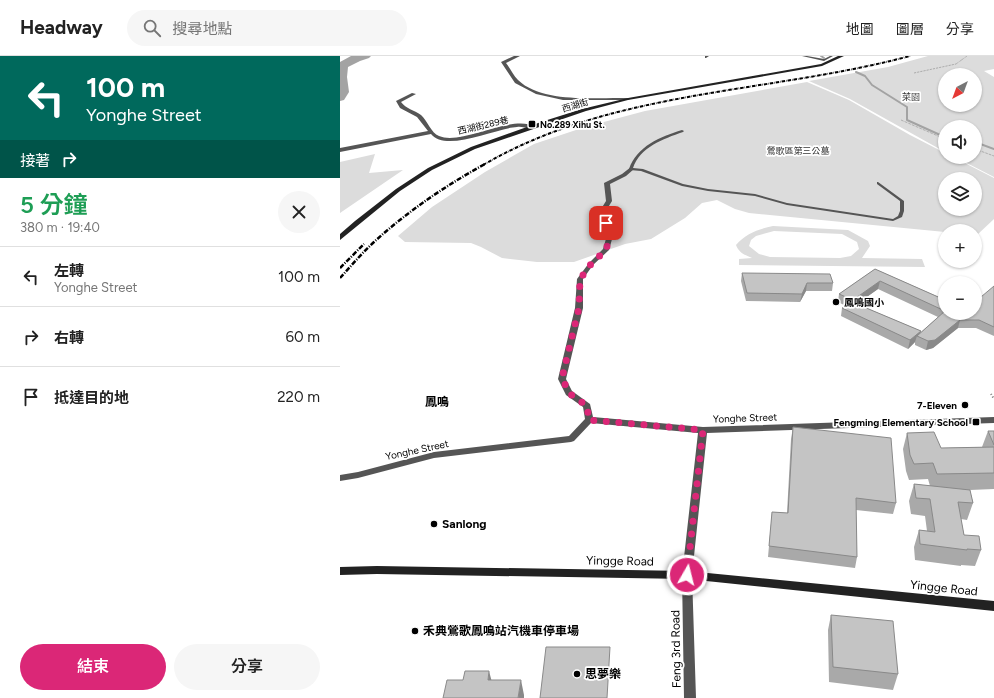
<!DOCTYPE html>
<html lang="zh-TW">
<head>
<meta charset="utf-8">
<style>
	:root { --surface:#fff; --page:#f6f6f6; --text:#222; --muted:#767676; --line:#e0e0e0; --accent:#db2777 }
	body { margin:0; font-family:Figtree,"Noto Sans TC",sans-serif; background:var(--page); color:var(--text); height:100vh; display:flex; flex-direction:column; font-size:15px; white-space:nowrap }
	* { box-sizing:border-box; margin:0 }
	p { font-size:13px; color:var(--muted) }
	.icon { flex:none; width:22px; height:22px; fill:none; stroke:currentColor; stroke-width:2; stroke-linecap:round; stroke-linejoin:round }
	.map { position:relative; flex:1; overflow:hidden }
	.details { display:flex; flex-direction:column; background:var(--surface); width:340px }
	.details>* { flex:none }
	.hud { background:#00695c; color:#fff; overflow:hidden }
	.needle { width:26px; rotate:221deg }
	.controls { position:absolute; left:598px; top:12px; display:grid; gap:8px }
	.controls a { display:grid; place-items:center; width:44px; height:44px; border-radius:50%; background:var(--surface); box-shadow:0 1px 3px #0004; font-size:20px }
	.pin { position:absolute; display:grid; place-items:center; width:34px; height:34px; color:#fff; margin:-17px; border-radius:8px; box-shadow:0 2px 6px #0006 }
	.me { position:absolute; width:44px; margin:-22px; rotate:8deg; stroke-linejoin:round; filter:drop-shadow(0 0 3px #0008) }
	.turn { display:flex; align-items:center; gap:14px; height:84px; padding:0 20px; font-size:18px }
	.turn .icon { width:52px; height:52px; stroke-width:2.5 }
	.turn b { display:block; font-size:28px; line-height:34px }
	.then { display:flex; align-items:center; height:38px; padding:0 20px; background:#0003; gap:8px; font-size:15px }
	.round { display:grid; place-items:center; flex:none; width:42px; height:42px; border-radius:21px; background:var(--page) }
	.overview { display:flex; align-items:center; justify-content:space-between; height:68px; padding:0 20px }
	h1 { font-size:24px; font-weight:600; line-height:30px; color:#1e9e55 }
	.primary-button { display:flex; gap:8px; margin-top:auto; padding:8px 20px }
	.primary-button a { flex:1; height:46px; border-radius:24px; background:var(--accent); color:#fff; font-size:16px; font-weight:600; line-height:46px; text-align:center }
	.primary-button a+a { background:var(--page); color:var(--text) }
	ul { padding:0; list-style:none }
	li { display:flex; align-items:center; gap:12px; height:60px; padding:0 20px; border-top:1px solid var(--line) }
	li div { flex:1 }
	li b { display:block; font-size:15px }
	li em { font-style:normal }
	header { display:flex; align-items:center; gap:24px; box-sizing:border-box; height:56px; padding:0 20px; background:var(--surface); border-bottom:1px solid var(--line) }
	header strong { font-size:19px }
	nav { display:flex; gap:22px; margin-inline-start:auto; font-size:14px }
	.search { width:280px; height:36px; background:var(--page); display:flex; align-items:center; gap:10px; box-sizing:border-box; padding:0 14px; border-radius:22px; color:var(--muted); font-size:15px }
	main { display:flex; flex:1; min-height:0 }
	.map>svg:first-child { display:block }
	.green { fill:#dcdcdc; fill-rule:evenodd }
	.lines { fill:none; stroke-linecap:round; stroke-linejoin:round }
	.stream { stroke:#a3a3a3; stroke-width:2 }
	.river { fill:#a3a3a3; fill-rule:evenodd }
	.path-far1 { stroke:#777; stroke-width:1; stroke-dasharray:0.5 1; stroke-linecap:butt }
	.path { stroke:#777; stroke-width:2; stroke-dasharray:1 2; stroke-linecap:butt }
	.lane { fill:#555; fill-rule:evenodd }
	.street { fill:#555; fill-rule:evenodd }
	.secondary { fill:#222; fill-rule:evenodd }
	.rail-far1 { stroke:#000; stroke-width:2; stroke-dasharray:3.5 1 0.5 1; stroke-linecap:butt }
	.rail { stroke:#000; stroke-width:2.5; stroke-dasharray:5 1.5 1 1.5; stroke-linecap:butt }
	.wall { fill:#a9a9a9; fill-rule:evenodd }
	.shaded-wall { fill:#898989 }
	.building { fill:#c4c4c4; stroke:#898989 }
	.route { stroke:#db2777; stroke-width:7; stroke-dasharray:0 12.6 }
	.poi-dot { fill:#000; stroke:#fff; stroke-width:1.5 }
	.labels { text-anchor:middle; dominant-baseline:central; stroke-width:3.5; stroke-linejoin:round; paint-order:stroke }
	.far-park-label { font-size:9px; fill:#333; stroke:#fff }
	.far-street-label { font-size:9px; fill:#000; stroke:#fff }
	.far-poi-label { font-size:9px; font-weight:bold; fill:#000; stroke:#fff; text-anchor:start }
	.poi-label { font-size:10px; font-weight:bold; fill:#000; stroke:#fff; text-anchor:end }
	.street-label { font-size:10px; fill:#000; stroke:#fff }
	.quarter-label { font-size:12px; font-weight:bold; fill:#000; stroke:#fff }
	.near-poi-label { font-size:12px; font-weight:bold; fill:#000; stroke:#fff; text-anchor:start }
	.near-street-label { font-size:12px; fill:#000; stroke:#fff }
</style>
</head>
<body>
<header>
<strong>Headway</strong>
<div class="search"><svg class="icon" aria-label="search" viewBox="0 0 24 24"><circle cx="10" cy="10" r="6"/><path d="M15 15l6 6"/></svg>搜尋地點</div>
<nav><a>地圖</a><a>圖層</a><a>分享</a></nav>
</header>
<main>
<section class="details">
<div class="hud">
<div class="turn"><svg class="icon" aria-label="left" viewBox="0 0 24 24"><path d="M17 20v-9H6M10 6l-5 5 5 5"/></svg><div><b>100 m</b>Yonghe Street</div></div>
<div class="then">接著<svg class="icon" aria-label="right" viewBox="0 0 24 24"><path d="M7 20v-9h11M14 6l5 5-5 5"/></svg></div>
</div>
<div class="overview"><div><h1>5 分鐘</h1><p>380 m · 19:40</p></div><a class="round"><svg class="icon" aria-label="close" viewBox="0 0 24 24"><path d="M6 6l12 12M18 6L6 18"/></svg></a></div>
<ul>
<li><svg class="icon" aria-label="left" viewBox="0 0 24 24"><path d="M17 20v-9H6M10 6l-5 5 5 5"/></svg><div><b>左轉</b><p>Yonghe Street</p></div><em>100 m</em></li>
<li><svg class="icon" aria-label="right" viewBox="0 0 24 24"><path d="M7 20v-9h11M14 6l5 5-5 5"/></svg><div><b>右轉</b></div><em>60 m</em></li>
<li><svg class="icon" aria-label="arrive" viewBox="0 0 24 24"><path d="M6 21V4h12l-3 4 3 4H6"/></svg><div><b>抵達目的地</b></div><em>220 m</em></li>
</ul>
<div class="primary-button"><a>結束</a><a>分享</a></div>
</section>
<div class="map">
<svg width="654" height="642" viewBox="0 0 654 642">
	<rect width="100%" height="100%" fill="#fff"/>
	<!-- green -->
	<path class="green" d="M588,0H654V13L644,15L654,21V121L615,101H635V71H605V96L510,43L469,25L548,11ZM605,19H635V49H605Z
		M467,26L509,44L570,79L605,97V101H613L654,122V163L637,179H635V175L605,176L409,157L395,153L377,144L362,147L345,162L311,183L285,188L234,206H197L162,202L141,191L131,187L65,186L58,180L92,151L145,116L194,88L245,71L305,55ZM605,123H635V153H605Z
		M35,98L29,117L63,114L0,157V106Z
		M433,170L508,174L528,185L530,190L522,202L582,203L585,211L399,209V203L412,202C405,199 399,197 396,189C406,177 419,173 433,170ZM434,175L502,178L517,186L519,193L511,200L500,202L430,201L419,198L409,190L411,184L416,180Z"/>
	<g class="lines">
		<!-- stream -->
		<path class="stream" d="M481,0L484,2
			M516,16L525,20L532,29L567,51V64L598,78L605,79
			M635,86L654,93"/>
		<!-- river -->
		<path class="river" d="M11,0H31L29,2L20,5L8,11L7,21L9,36L4,44L0,45V6Z"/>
		<!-- path-far1 -->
		<path class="path-far1" d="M574,17L616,8L627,0
			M561,64L605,83
			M635,93L654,100"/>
		<!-- path -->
		<path class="path" d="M651,338L654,343"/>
		<!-- lane -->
		<path class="lane" d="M365,0H369L366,2H365Z
			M462,0H467L484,3L490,0H493L484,5Z
			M342,74L344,75L343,76C323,83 300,91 293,112L303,113L343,128L368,133L415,138L447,147L553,163L558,160L560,155V145L537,128V126H538L564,145V155L562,161L553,165L447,149L415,140L368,135L342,130L301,115L290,114L289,113C297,90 320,81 342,74Z"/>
		<!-- street -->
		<path class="street" d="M174,0H180L166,7C170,12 173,19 178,24C203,48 256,41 288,42L290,43L288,44H223L196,38L175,27L161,6Z
			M72,37L76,38L61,46C66,53 74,54 81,59C87,64 91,77 99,80C122,90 173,57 195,71C189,74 183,70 177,71C156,72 106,97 91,78L0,96V92L88,75L77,61L60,52L56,45Z
			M291,111L294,113L286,120L270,128L272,145L264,158L274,176L269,194L253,209L243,223V252L226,323L232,335L250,348L253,361L363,371L654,361V367L367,377L352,519L356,642H344L342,519L358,377L251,367L234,385L231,386L94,402L18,422L0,425V419L18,416L94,396L229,380L245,363L243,351L226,339L218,323L235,252L237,223L249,207L263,193L268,176L258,158L266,145L264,127L282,118Z"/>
		<!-- secondary -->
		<path class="secondary" d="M498,0H504L482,10L288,44L246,55L135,93L92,114L60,135L0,184V178L15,165L56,133L88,112L131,91L201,66L242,53L288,42L481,8Z
			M37,510L347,515L654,545V555L347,523L37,518L0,519V511Z"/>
		<!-- rail-far1 -->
		<path class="rail-far1" d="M143,109C274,33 427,38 570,0"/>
		<!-- rail -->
		<path class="rail" d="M0,212L24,188
			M0,222C11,210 22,197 34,186C68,155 105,130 145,108"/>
	</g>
	<!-- wall -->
	<path class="wall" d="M535,213L635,257L654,230V280L636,272H618L593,292L586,294L575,289V286L568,293L501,260L502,252L506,250L498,246L499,238ZM538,233L598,261L580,277L581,275L517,248Z
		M402,217L493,227L492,235H466L460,246L406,245L401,225Z
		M453,371L556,447L553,458L516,454L517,501L515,512L428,501L432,456L447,457L451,383Z
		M648,375H654V433L630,434L633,447L627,464L621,463L624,479L641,494L635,510L621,509V510L575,504L574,491L579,474L587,475L585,460L571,458L569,445L574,428L590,430L588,423L569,424L566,415L563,393L567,377L601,392L642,391Z
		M491,559L558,618L553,634L489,626L488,574Z"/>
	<!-- shaded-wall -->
	<path class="shaded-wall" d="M540,225L538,233L511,252L513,244Z
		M467,227L466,235L460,246L462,238Z
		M620,264L618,272L593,292L586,294L588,285Z
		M581,275L579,281L577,280L575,286L568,293L570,284Z
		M149,615L153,630L148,624Z
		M181,624L184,639V642H178Z"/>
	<!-- building -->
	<path class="building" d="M535,213L605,244V255L540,225L513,244L499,238Z
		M402,217L490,218L493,227H467L462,238L407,237Z
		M654,230V271L639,264H620L595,284L588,285L577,280L605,255V257H635V246Z
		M512,246L581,275L570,284L502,252Z
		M453,371L551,382L556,447L516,442L517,501L429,490L432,456L448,457Z
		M648,375H654V389Z
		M594,376L601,392L654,391V417L597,418L593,407L574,408L570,399L567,377Z
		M574,428L630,434L633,447L618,446L624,479L639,480L641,494L627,493V494L580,488L579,474L595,476L590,443L576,442Z
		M491,559L553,565L558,618L493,611Z
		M206,591H270L267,642H200Z
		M125,615H149L148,624H181L178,642H103L107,624H123Z"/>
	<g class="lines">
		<!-- route -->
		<path class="route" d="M266,167L271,176L266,194L251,208L240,223L239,252L222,322L229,337L247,350L249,364L363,374L347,519"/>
	</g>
	<!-- markers -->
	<g class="poi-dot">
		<rect x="188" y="64" width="8" height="8" rx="2"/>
		<circle cx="496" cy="246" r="4"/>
		<circle cx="625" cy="349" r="4"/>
		<rect x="632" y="362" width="8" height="8" rx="2"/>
		<circle cx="94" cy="468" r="4"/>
		<circle cx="75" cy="575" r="4"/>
		<circle cx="237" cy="618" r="4"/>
	</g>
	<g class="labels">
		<!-- far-park labels -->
		<g class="far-park-label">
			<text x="571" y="40">菜園</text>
			<text x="458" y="94">鶯歌區第三公墓</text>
		</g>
		<!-- far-street labels -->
		<g class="far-street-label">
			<text transform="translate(235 49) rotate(-16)">西湖街</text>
			<text transform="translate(143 69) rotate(-13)">西湖街289巷</text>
		</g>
		<!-- far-poi labels -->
		<g class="far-poi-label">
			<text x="200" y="68">No.289 Xihu St.</text>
		</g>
		<!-- poi labels -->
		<g class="poi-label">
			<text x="504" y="246" text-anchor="start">鳳鳴國小</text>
			<text x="617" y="349">7-Eleven</text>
			<text x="628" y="366">Fengming Elementary School</text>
		</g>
		<!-- street labels -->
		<g class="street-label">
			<text transform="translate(405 362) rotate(-2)">Yonghe Street</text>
			<text transform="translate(77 394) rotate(-12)">Yonghe Street</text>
		</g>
		<!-- quarter labels -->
		<g class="quarter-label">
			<text x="97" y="346">鳳鳴</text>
		</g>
		<!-- near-poi labels -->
		<g class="near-poi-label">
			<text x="102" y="468">Sanlong</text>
			<text x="83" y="575">禾典鶯歌鳳鳴站汽機車停車場</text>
			<text x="245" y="618">思夢樂</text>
		</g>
		<!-- near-street labels -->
		<g class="near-street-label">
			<text transform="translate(280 505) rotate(1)">Yingge Road</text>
			<text transform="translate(604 532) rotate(6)">Yingge Road</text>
			<text transform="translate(336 593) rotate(-91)">Feng 3rd Road</text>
		</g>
	</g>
</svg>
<div class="controls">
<a><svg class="needle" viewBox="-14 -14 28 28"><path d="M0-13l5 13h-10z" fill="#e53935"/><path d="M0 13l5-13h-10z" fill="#767676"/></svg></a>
<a><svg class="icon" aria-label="sound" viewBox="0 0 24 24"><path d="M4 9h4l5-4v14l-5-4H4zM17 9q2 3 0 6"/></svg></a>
<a><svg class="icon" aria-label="layers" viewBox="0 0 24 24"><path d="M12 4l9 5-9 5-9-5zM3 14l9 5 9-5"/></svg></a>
<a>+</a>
<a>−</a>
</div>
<div class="pin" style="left:266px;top:167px;background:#d93025"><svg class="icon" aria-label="arrive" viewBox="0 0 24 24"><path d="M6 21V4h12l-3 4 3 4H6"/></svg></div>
<svg class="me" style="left:347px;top:519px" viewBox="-20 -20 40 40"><circle r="17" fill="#db2777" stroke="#fff" stroke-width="3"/><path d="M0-11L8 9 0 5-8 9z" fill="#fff"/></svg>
</div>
</main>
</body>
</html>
